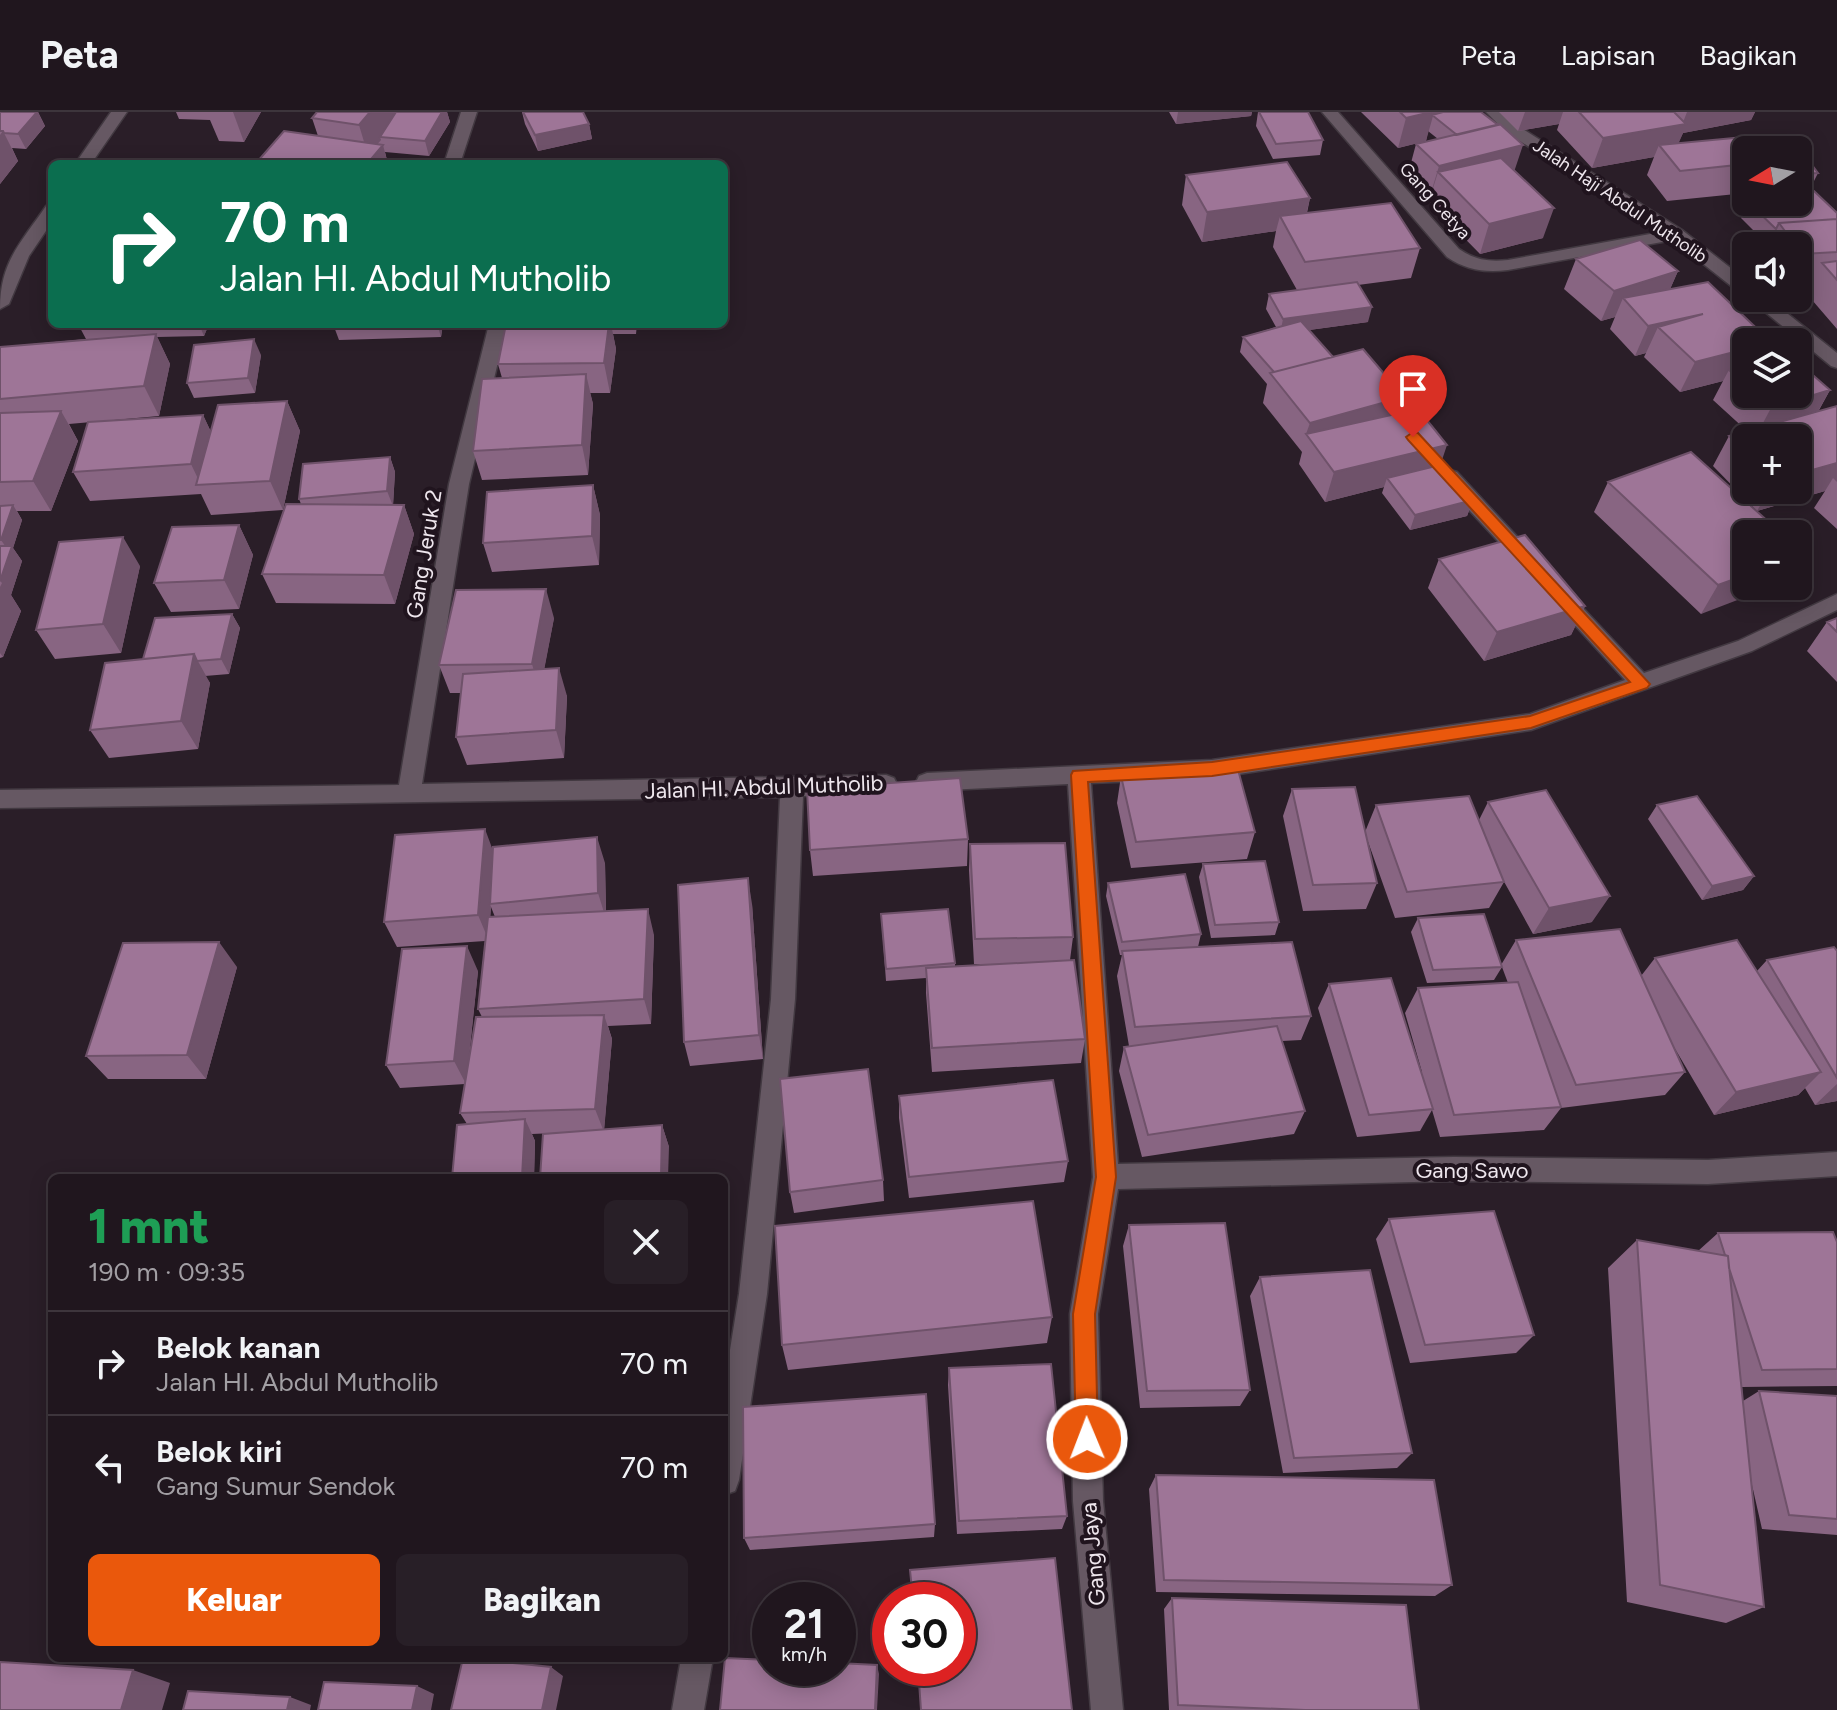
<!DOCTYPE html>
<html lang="id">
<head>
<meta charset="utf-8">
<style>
	:root { --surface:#20161e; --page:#281f27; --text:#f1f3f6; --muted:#a29fa4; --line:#3d353c; --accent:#ea580c }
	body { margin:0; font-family:Figtree,sans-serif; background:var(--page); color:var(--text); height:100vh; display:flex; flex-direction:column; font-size:30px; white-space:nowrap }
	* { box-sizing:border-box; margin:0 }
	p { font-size:26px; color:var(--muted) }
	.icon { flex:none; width:44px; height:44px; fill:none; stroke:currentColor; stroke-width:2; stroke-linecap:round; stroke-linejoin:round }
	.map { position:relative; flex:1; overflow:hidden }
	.side { position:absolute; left:48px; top:1062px; width:680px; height:488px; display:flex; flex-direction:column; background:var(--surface); border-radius:12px; box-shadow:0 4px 20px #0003,0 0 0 2px var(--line) }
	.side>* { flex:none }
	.top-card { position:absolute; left:48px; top:48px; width:680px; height:168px; border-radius:12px; box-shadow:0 4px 20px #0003,0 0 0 2px var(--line); background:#0b6e4f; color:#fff; overflow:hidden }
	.needle { width:52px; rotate:260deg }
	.controls { position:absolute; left:1732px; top:24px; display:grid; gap:16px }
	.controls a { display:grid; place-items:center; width:80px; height:80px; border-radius:12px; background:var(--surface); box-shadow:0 4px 20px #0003,0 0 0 2px var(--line); font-size:40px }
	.speed { position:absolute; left:752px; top:1470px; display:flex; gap:16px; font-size:40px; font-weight:700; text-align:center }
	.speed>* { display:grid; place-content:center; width:104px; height:104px; border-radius:50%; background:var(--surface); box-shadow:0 4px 20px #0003,0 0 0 2px var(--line); line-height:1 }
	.speed small { font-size:20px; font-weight:400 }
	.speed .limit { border:12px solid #d22; background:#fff; color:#111 }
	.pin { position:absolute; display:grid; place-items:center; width:68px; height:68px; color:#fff; margin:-82px -34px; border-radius:50% 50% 50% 0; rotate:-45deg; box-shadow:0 0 8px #0007 }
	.pin .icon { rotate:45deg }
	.me { position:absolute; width:88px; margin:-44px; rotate:359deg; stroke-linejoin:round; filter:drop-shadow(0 0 6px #0008) }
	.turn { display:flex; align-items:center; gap:28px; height:168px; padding:0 40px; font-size:36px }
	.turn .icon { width:104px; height:104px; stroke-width:2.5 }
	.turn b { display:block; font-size:56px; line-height:68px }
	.round { display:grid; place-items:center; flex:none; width:84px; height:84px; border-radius:12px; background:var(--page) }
	.summary { display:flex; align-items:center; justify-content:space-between; height:136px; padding:0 40px }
	h1 { font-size:48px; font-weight:800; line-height:60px; color:#1e9e55 }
	.button { display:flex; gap:16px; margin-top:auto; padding:16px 40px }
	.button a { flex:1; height:92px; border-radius:12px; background:var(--accent); color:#fff; font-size:32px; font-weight:800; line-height:92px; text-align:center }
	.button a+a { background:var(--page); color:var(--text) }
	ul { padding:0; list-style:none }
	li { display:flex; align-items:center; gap:24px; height:104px; padding:0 40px; border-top:2px solid var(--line) }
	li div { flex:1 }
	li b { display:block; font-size:30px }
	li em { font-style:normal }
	header { display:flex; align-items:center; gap:48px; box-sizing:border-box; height:112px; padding:0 40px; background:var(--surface); border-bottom:2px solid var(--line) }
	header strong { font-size:38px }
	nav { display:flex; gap:44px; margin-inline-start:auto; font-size:28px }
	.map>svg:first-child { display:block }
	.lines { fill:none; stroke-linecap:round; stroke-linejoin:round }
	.minor-casing { stroke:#423941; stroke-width:3 }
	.minor { fill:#665863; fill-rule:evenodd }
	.wall { fill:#886582; fill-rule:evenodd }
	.shaded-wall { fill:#6f526a }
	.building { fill:#9e7597; stroke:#6f526a; stroke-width:2 }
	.route { fill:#ea580c; stroke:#983908; stroke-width:2 }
	.labels { text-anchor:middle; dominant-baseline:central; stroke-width:8; stroke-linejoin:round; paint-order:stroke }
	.far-street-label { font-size:18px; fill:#eee6ed; stroke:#20141e }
	.street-label { font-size:22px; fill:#eee6ed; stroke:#20141e }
</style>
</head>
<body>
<header>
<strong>Peta</strong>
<nav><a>Peta</a><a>Lapisan</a><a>Bagikan</a></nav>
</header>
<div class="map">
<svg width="1837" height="1598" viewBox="0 0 1837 1598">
	<rect width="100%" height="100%" fill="#2a1e28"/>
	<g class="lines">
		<!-- minor casing -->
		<g class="minor-casing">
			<path id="minor" d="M111,0H127L91,52H75Z
				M461,0H477L460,52H444Z
				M1322,0H1338L1459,137C1475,148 1489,150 1508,148L1661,120L1506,20L1486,0H1503L1518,14L1682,118L1746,168V182L1740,181L1673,128L1508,158C1485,161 1466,158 1447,145Z
				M52,93V110L29,144L9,192L0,197C0,150 20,132 46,94Z
				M1748,186H1768L1837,241V256L1831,254Z
				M489,212H507L469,372L422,672L886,663L894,666L897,672L894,678L886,681L803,684L795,887L767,1182L739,1368L735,1379L724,1383V1275L739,1182L771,887L780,685L0,696V678L399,673L449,372Z
				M1450,358L1457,360L1536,445L1539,450L1536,455H1522L1443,370L1440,365Z
				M1559,476L1566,478L1644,561L1738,529L1837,482V498L1752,539L1531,618L1212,666L1091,671L1118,1052L1454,1045L1708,1048L1837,1040V1064L1708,1072L1454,1069L1118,1077L1098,1202L1103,1389L1123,1598H1091L1073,1389L1070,1202L1093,1065L1068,672L927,679L919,676L916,670L919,664L927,661L1212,648L1530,602L1625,568L1552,488L1549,483L1552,478Z
				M681,1546H713L704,1598H672Z"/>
		</g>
		<!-- minor -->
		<use href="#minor" class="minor"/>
	</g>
	<!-- wall -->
	<path class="wall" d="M0,0H38L45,14L26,37L12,36L18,49L0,72Z
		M176,0H261L244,30L219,29L210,8L179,7Z
		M317,0H447L450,10L429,44L385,40L388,52H258L257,50L318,24L312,6Z
		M522,0H583L589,12L592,27L538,39L525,12Z
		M1169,0H1252L1251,4L1176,12Z
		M1258,0H1308L1323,28L1320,43L1273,47L1256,14Z
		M1361,0H1481L1514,59L1543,126L1480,142L1429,90L1431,83L1430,84L1408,62L1416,32L1438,27L1428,19L1426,29L1398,36Z
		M1499,0H1755L1751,8L1683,21L1678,31L1744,25L1749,32L1795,30L1818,61L1810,77H1798V38H1746V81L1667,89L1647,63L1654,45L1592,56L1557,18L1559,12L1518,19Z
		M1186,63L1310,86L1307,101L1420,136L1411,166L1358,173L1368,210L1309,218L1333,245L1399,301L1440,353L1473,388L1467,404L1410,418L1382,381L1384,375L1325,390L1299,352L1302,340L1263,291L1267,272L1240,240L1243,225L1276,215L1266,197L1269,182L1297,178L1273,135L1276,119L1202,130L1182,93Z
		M1749,91L1837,101V217L1806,181L1812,171L1798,172V134H1768V133L1741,106Z
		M1576,147L1678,159L1670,177L1746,230V282H1798L1830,278L1818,300L1837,294V417L1814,396L1825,379L1757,399L1713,354L1729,324L1747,319L1713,288L1723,269L1680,280L1644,245L1646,241L1635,244L1610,217L1615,205L1601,209L1564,177ZM1746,326L1798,378H1746Z
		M78,212H209L204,224L157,225L170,252L159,304L69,312L78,329L51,399H17L22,408L13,436L22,449L11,483L21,499L3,545L0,546V235L86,227Z
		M333,212H443L441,225L339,228Z
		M506,212H637L636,222H613L616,237L610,281H590L593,292L588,363L482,368L473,339L502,266L498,252Z
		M261,243L255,281L194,286L187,271Z
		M287,289L300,319L283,398L211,403L201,382L90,389L73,360L203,303L211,320Z
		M390,345L395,360L393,393H404L414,422L395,492L276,491L262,462L301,392L299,387Z
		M1608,370L1746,474L1701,502L1594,400Z
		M593,373L600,403L599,453L492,460L483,431Z
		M239,413L253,443L239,497L171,500L154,471Z
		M1439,447L1585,494L1571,523L1484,549L1428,476Z
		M140,454L121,541L55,547L36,518Z
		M232,502L240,516L229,562L205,564L210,571L198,637L109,646L90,618Z
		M554,506L544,557L567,584L564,646L467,653L456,625L461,581H450L439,553Z
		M1837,506V570L1807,539L1827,510Z
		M1121,664L1255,720L1247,747L1131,756L1117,691Z
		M1292,677L1365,720L1376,693L1479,708L1488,690L1592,810L1533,822L1502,766L1504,770L1489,796L1395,806L1366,724L1377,771L1366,797L1303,799L1283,704Z
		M1657,693L1754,764L1743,778L1702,788L1648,707Z
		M968,727L967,754L813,764L810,738Z
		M970,732L1073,825L1070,848L1085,927L1081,951L932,960L926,881V866L886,869L881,802L955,851V854L1001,852H974L969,758Z
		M493,737L605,751L606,799L654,823L651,912L608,914L612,927L604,1017L662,1013L669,1035L555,1021L532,1022L535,1029L534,1066H452L467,1012L460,1001L465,972L400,976L386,953L478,859L468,955L482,905L478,897L485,829L397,835L384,810ZM491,795L495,805H490Z
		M1203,752L1279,810L1275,823L1211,826L1199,765Z
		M1108,771L1201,822L1198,835L1311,904L1301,928L1282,929L1305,999L1294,1022L1142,1045L1119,959L1124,935L1129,934L1117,864L1122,843H1120L1106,784Z
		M752,792L763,947L690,954L684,930Z
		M1418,806L1501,853L1516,828L1641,864L1655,846L1757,859L1767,848L1837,839V989L1815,993L1805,976L1798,983L1714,1003L1671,930L1685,960L1665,983L1561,996L1544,1018L1440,1025L1432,998L1420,1019L1357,1025L1318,896L1329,872L1422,960L1405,901L1418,876L1508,871L1502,855L1494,868L1427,871L1411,820Z
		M237,855L206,967H108L86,944Z
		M899,984L1068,1049L1064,1070L909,1086L899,1006Z
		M883,1068L884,1089L794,1101L790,1080Z
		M1389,1107L1534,1223L1516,1241L1410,1251L1376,1127Z
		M1129,1113L1250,1278L1240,1294L1140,1296L1123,1134Z
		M1718,1121L1837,1130V1274L1742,1275L1743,1289L1759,1279L1837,1284V1423L1762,1417L1752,1373L1764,1495L1726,1511L1627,1490L1608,1156L1637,1128L1698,1139Z
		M1260,1165L1412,1341L1397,1356L1283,1361L1250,1184Z
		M1052,1205L1047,1231L788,1258L782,1233Z
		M949,1256L1067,1404L1062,1417L957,1422L948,1273Z
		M1156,1363L1452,1473L1435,1484L1156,1480L1149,1377Z
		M935,1412L934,1425L750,1438L744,1426Z
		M1172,1486L1419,1598H1169L1164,1497Z"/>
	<!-- shaded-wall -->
	<path class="shaded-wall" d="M37,0H38L45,14L26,37L18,22Z
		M233,0H261L244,30Z
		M370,0H405L380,25L381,28L368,43L359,13Z
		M442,0H447L450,10L429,44L425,29Z
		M1178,0H1252L1251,4L1176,12Z
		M1413,0H1463L1433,4L1426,29L1398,36L1406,6Z
		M1525,0H1563L1559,12L1518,19Z
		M1687,0H1755L1751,8L1683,21L1674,42L1659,33L1654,45L1592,56L1603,26L1682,13Z
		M589,12L592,27L538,39L535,23Z
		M3,19L18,49L0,72V23Z
		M383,33L388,52H367Z
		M1523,33L1513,63L1438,60L1431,83L1430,84L1439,54Z
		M1310,86L1303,116L1280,104L1276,119L1202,130L1207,100Z
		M1554,96L1543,126L1480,142L1489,112Z
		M1678,159L1665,189L1623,186L1615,205L1601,209L1614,179Z
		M1372,195L1368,210L1280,222L1283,207Z
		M1703,202L1658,215L1646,241L1635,244L1648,214Z
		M199,212H209L204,224Z
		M437,212H443L441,225Z
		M609,212H611L616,237L610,281L604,251Z
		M156,222L170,252L159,304L144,274Z
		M254,227L261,243L255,281L248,266Z
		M1746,237V263L1729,258L1723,269L1680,280L1695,250Z
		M586,262L593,292L588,363L582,333Z
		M1830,278L1813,308L1755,326L1771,296Z
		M1404,285L1395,315L1306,322L1310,311Z
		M287,289L300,319L283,398L270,369Z
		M61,299L78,329L51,399L33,369Z
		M203,303L217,333L201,373L191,352Z
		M1447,333L1437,363L1387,366L1384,375L1325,390L1334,360Z
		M390,345L395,360L393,394L387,379Z
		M1837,351V370L1833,366L1825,379L1757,399L1769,378H1798V362Z
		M593,373L600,403L599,453L592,424Z
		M1473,388L1467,404L1410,418L1415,403Z
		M13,393L22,408L13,436L22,449L11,483L21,499L3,545L0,541V475L2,471L0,469L10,441L1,428Z
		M404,393L414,422L395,492L384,463Z
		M239,413L253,443L239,497L224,468Z
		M123,425L140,454L121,541L103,512Z
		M1746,463V474H1774L1701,502L1718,473Z
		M546,477L554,506L540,580L532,552Z
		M1585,494L1571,523L1484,549L1497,520Z
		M232,502L240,516L229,562L221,547Z
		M194,542L210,571L198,637L181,609Z
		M559,556L567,584L564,646L556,618Z
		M485,717L495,744L490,792L491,795L489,829L478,803Z
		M597,725L605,751L606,807L598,781Z
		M1754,764L1743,778L1702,788L1712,774Z
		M748,766L752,792L763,947L759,923Z
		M1610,784L1592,810L1533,822L1549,796Z
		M648,797L654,823L651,912L644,887Z
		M219,830L237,855L206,967L187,943Z
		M467,834L478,859L466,972L454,949Z
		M604,903L612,927L604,1020L595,997Z
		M1821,960L1798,983L1714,1003L1736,980Z
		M1837,972V989L1815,993Z
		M525,1007L535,1029L534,1066H522Z
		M662,1013L669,1035L668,1066H661Z
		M877,1553L879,1562L877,1598H875Z
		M551,1555L563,1564L556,1598H542Z
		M133,1558L170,1571L162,1598H121Z
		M417,1574L434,1582L431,1598H412Z
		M290,1585L311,1593L310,1598H287Z"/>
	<!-- building -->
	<path class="building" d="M0,0H37L18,22L4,21L3,19H0Z
		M317,0H370L359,13L312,6Z
		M396,0H442L425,29L380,25Z
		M523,0H583L589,12L535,23Z
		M1259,0H1308L1323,28L1276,32Z
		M1400,0H1431L1406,6Z
		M1443,0H1481L1498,13L1457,23L1432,3Z
		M1579,0H1674L1686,12L1603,26Z
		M1500,12L1523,33L1439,54L1416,32Z
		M284,19L383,33L367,52H273L257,50Z
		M1744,25L1754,38H1746V52L1680,59L1659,33Z
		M1795,30L1818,61L1798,62V38H1754L1749,32Z
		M1501,46L1554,96L1489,112L1438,60Z
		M1287,50L1310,86L1207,100L1186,63Z
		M1814,79L1837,101V107L1779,111L1776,117L1749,91L1798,90V82Z
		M1391,91L1420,136L1305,150L1280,104Z
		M1837,107V140L1802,142L1798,136V134H1796L1779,111Z
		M1640,128L1678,159L1614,179L1576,147Z
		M1837,149V168L1822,151Z
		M1357,170L1372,195L1283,207L1269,182Z
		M1708,170L1771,230H1746V237L1695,250L1658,215L1703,202L1648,214L1623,186Z
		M1301,209L1333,245L1274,260L1243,225Z
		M506,212H609L604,251L498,252Z
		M156,222L144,274L0,287V235Z
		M254,227L248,266L187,271L194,233Z
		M1363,237L1404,285L1310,311L1270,261Z
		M1798,250L1830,278L1771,296L1756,282H1798Z
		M1746,253V273L1729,258Z
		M586,262L582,333L473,339L482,267Z
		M287,289L270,369L196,373L218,293Z
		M1837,294V351L1798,362V326H1746V341L1729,324Z
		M1418,297L1447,333L1334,360L1306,322Z
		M61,299L33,369L0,370V301Z
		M203,303L191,352L73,360L88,310Z
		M1691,340L1782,422H1746V463L1718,473L1608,370Z
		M390,345L387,379L299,387L303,352Z
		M1444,352L1473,388L1415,403L1387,366Z
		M593,373L592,424L483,431L487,380Z
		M286,392L404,393L384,463L262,462Z
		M13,393L1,428H0V394Z
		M239,413L224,468L154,471L172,415Z
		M1525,423L1585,494L1497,520L1439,447Z
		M123,425L103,512L36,518L59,430Z
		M0,434H12L0,469Z
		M546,477L532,552L439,553L456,478Z
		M232,502L221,547L197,549L194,542L143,547L155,506Z
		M1837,506V520L1827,510Z
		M194,542L181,609L90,618L105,551Z
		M559,556L556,618L456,625L463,562Z
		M1237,654L1255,720L1136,730L1121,664Z
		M960,666L968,727L810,738L807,677Z
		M1355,675L1377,771L1313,773L1292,677Z
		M1546,678L1610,784L1549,796L1488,690Z
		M1469,684L1504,770L1407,780L1376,693Z
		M1697,684L1754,764L1712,774L1657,693Z
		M485,717L478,803L384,810L395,723Z
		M597,725L598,781L490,792L493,735Z
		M1065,731L1073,825L975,827L970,732Z
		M1265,749L1279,810L1215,813L1203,752Z
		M1185,762L1201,822L1122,830L1108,771Z
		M748,766L759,923L684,930L678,773Z
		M648,797L644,887L478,897L488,805Z
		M948,797L955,851L886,857L881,802Z
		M1484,802L1502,855L1433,858L1418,806Z
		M1620,817L1685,960L1576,973L1516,828Z
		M1737,828L1821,960L1736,980L1655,846Z
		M219,830L187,943L86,944L123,831Z
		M1292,830L1311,904L1135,915L1122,839Z
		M467,834L454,949L386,953L402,837Z
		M1834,835L1837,839V966L1767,848Z
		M1074,848L1085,927L932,936L926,856Z
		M1391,866L1433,997L1369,1003L1329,872Z
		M1518,870L1561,995L1454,1003L1418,876Z
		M604,903L595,997L460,1001L476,905Z
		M1277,914L1305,999L1148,1023L1124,935Z
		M868,957L883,1068L790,1080L780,967Z
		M1053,968L1068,1049L909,1065L899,984Z
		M525,1007L522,1066H452L457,1013Z
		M662,1013L661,1066H540L543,1022Z
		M1033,1089L1052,1205L782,1233L775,1114Z
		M1494,1099L1534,1223L1425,1233L1389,1107Z
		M1225,1111L1250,1278L1147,1279L1129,1113Z
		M1833,1120L1837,1130V1257L1762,1258L1729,1156L1728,1144L1725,1143L1718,1121Z
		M1637,1128L1728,1144L1764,1495L1660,1473Z
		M1370,1158L1412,1341L1294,1346L1260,1165Z
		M1051,1252L1067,1404L959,1409L949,1256Z
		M1759,1279L1837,1284V1407L1789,1403Z
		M926,1282L935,1412L744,1426L743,1295Z
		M1156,1363L1434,1368L1452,1473L1164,1468Z
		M1055,1446L1072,1598H921L918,1556H958V1488H913L910,1458Z
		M1172,1486L1406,1493L1419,1598H1305L1178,1593Z
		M463,1546L551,1555L542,1598H451Z
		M725,1546L770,1548V1556H838V1551L877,1553L875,1598H720Z
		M0,1550L133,1558L121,1598H0Z
		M324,1570L417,1574L412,1598H318Z
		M188,1579L290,1585L287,1598H183Z"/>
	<!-- route -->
	<path class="route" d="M1413,320L1418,321L1650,572L1647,576L1531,616L1212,664L1088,670L1116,1065L1095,1202L1098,1327L1095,1335L1087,1338L1079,1335L1076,1327L1073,1202L1096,1065L1071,663L1073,659L1212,650L1530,604L1630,570L1408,328L1406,325Z"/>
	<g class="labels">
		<!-- far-street labels -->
		<g class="far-street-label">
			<text transform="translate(1435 89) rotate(48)">Gang Cetya</text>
			<text transform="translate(1620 89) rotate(34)">Jalah Haji Abdul Mutholib</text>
		</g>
		<!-- street labels -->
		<g class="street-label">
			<text transform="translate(424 442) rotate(-81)">Gang Jeruk 2</text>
			<text transform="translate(764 675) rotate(-2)">Jalan HI. Abdul Mutholib</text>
			<text x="1472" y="1058">Gang Sawo</text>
			<text transform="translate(1093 1442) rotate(-95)">Gang Jaya</text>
		</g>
	</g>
</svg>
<div class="controls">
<a><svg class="needle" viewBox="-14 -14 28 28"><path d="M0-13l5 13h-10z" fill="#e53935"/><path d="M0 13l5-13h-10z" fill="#a29fa4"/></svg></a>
<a><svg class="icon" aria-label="sound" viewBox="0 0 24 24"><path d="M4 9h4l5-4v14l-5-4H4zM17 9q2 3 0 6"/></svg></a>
<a><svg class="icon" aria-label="layers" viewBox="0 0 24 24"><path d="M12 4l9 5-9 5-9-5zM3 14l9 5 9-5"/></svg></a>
<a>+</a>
<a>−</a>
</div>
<div class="speed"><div>21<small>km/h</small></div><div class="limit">30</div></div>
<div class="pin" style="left:1413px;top:325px;background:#d93025"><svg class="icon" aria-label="arrive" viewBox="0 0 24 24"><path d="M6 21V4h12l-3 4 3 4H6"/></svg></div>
<svg class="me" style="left:1087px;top:1327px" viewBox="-20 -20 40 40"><circle r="17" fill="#ea580c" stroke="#fff" stroke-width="3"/><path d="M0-11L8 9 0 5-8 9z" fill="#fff"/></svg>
<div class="top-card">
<div class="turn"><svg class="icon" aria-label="right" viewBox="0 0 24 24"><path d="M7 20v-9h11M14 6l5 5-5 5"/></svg><div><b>70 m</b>Jalan HI. Abdul Mutholib</div></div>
</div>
<section class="side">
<div class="summary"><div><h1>1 mnt</h1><p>190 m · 09:35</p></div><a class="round"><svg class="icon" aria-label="close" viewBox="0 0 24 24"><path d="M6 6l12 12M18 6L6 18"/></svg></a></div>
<ul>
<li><svg class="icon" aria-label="right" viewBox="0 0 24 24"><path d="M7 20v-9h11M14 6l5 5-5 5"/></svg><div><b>Belok kanan</b><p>Jalan HI. Abdul Mutholib</p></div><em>70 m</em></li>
<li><svg class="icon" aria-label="left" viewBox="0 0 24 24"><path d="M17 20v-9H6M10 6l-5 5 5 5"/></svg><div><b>Belok kiri</b><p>Gang Sumur Sendok</p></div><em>70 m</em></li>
</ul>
<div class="button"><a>Keluar</a><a>Bagikan</a></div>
</section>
</div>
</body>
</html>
